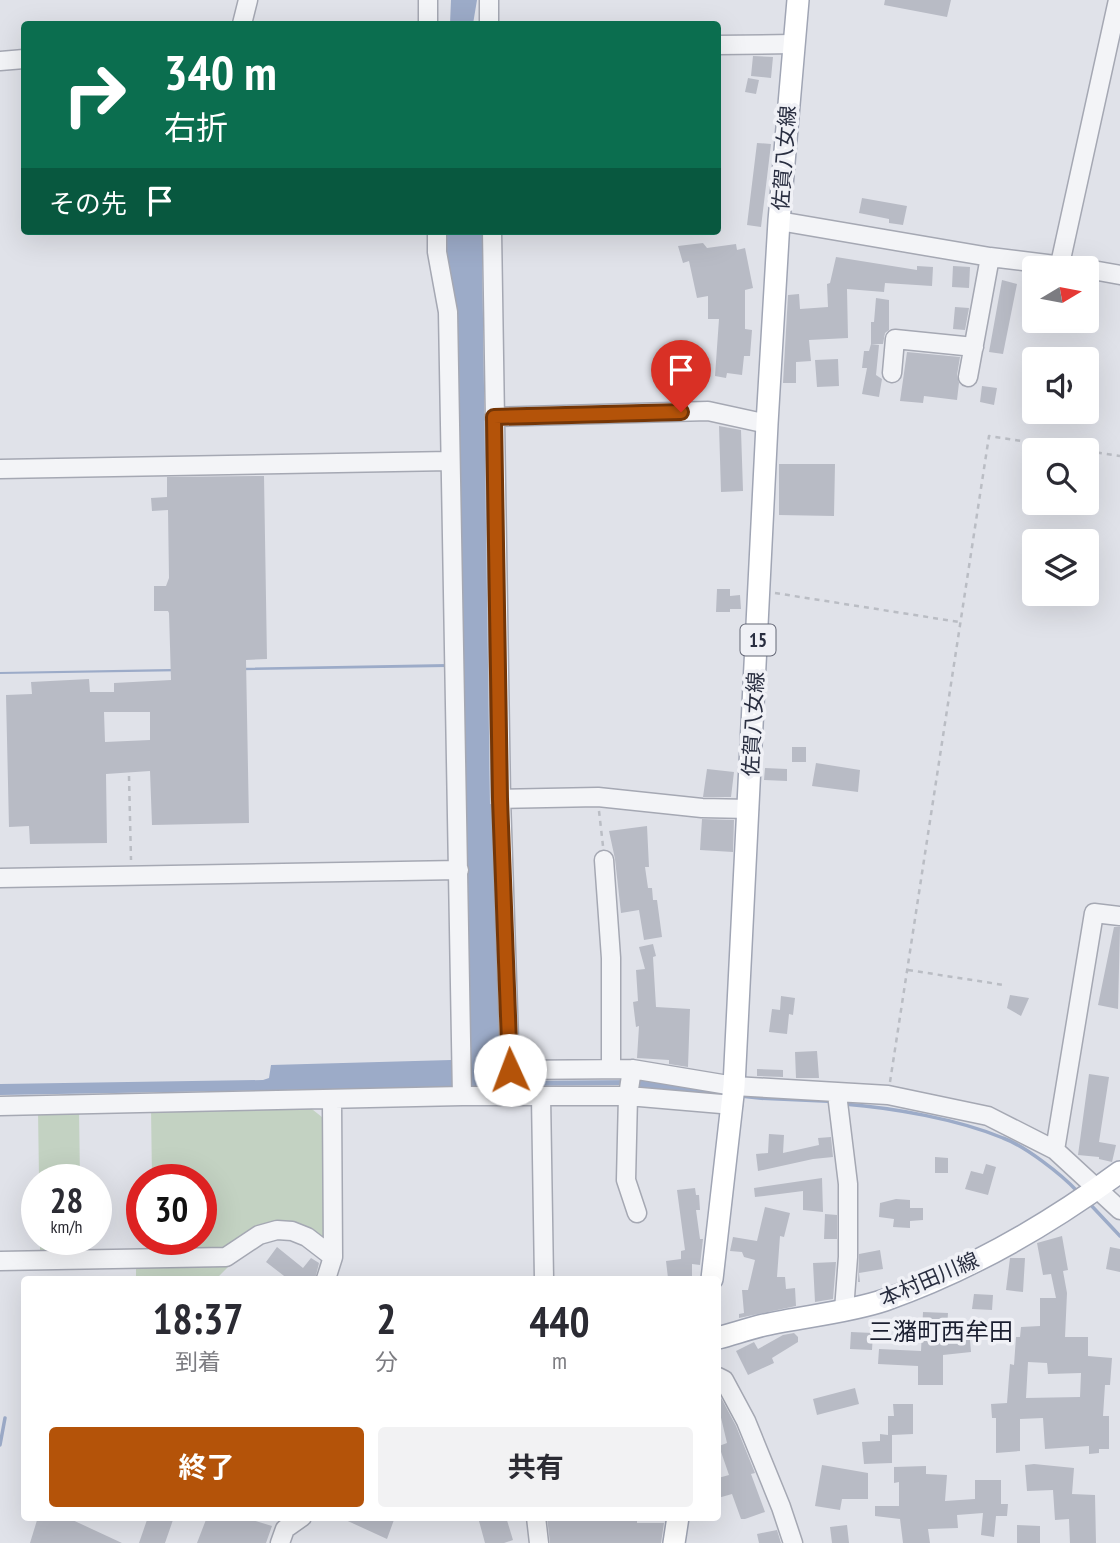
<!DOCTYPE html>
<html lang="ja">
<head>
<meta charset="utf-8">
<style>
	:root { --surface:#fff; --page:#f2f2f3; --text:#2b2b33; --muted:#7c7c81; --accent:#b45309 }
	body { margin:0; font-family:"PT Sans Narrow","Noto Sans JP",sans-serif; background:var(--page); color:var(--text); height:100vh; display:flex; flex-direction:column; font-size:26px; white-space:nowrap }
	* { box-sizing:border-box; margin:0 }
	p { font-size:23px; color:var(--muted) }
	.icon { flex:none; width:38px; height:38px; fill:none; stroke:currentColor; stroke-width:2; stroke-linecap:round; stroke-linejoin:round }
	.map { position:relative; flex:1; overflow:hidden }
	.panel { position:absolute; left:21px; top:1276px; width:700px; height:245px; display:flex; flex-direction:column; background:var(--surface); border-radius:7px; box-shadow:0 7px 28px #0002 }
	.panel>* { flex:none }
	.guide { position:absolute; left:21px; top:21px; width:700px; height:214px; border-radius:7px; box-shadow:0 7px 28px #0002; background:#0b6e4f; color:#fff; overflow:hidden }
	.needle { width:46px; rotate:80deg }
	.tools { position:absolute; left:1022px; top:256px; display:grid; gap:14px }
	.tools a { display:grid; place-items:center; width:77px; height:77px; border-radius:7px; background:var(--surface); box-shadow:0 7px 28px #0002; font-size:35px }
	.speed { position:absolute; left:21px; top:1164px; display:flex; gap:14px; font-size:35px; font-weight:700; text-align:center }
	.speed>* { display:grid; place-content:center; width:91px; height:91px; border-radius:50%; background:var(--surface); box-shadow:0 7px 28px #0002; line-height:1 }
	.speed small { font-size:18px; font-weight:400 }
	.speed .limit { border:10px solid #d22; background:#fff; color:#111 }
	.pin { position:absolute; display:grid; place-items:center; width:60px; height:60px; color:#fff; margin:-72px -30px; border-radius:50% 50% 50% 0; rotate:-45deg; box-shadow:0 0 7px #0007 }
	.pin .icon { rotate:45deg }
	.me { position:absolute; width:77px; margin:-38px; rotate:358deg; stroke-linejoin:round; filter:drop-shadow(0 0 5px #0008) }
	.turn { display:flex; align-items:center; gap:24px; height:147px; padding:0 28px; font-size:32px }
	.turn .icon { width:91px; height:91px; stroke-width:2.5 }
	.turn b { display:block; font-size:49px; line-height:60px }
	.then { display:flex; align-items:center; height:66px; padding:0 28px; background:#0003; gap:14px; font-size:26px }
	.eta { display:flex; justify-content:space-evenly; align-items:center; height:119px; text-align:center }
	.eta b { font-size:42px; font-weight:700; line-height:49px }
	.cta { display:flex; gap:14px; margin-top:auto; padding:14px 28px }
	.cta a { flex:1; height:80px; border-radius:7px; background:var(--accent); color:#fff; font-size:28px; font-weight:700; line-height:80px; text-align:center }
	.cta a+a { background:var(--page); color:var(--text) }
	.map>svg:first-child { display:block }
	.green { fill:#c3d2c2 }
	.water { fill:#9cabc8 }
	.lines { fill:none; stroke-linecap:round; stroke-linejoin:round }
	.stream { stroke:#9cabc8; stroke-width:3.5 }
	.building { fill:#b8bbc5; fill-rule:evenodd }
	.minor-casing { stroke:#a5a8b3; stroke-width:21 }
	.major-casing { stroke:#a0a5b4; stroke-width:24 }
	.path { stroke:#babdc4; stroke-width:2.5; stroke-dasharray:5 5; stroke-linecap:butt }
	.minor { stroke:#f3f4f7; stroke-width:18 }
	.major { stroke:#fff; stroke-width:21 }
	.route-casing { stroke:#753606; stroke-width:18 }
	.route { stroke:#b45309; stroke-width:12 }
	.labels { text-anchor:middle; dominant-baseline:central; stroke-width:7; stroke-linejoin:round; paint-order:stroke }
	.shield { fill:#f0f1f6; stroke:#656877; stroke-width:2 }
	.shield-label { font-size:19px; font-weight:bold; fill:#292e40 }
	.street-label { font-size:21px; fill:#292e40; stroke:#f0f1f6 }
	.quarter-label { font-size:24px; fill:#1b1f30; stroke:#f0f1f6 }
</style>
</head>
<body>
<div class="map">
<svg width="1120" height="1543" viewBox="0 0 1120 1543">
	<rect width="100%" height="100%" fill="#e0e2e9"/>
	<!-- green -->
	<path class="green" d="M308,1106L327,1121L324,1244L297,1229L237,1248L153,1254V1239H201V1180L152,1179L151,1108Z
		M38,1110H79L80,1179H39Z
		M40,1239H81V1253L40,1254Z
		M232,1263L216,1279H136V1264Z"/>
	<!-- water -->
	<path class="water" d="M451,0H477L473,24H450Z
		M447,231H482L484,249H482L490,804H492L496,811L502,1074L498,1077V1081L636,1080L745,1093L830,1099L828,1103L761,1100L623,1085L518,1086V1089L470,1090L456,324L447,257Z
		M447,664V667L0,674V672Z
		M451,1060L455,1066L452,1067V1087L0,1095V1084L263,1080L269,1078L271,1065Z"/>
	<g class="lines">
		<!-- stream -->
		<path class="stream" d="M844,1104C894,1108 957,1119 1003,1138C1025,1146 1061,1174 1077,1191
			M1088,1202L1120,1236
			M0,1445L5,1418"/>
	</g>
	<!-- building -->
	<path class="building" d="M885,0H951L947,17L884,5Z
		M753,56L773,57L771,78L751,76Z
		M748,78L759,80L756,94L745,92Z
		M757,143L771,144L761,227L747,225Z
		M862,198L907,206L903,225L889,223V219L859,213Z
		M703,243L707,248L736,244L737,250L745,248L753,288L745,290V329L752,330L750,356H744L742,375L727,373L726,378L715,376L719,319H708V296L697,298L689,261L683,263L678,246Z
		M836,257L917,270V266L933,267L932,286L885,283L884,292L847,289L848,338L809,340L811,361L796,362V383H783L788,295L799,294L800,309L828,307L827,284L830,283Z
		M953,266L970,267L969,288L952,287Z
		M1002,280L1017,284L1003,354L989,352Z
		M876,298L889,300V330L885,333L883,344H871V322H874Z
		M955,307L969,308L965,330L953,329Z
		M871,344L879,345L876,375L882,379L879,397L862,394L867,368H862L864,351H869Z
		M907,352L960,357L957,375L959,383L957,400L924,396L923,403L900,401Z
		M838,359L839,386L817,387L815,360Z
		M982,386L997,388L994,405L980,402Z
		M719,426L741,430L743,491L721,492Z
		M779,464H835L834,516L779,515Z
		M264,476L267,659L246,660L249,823L152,825L150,771L106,774L107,843L30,844L29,826L9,827L6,695L32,694L31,682L89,679L90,692H114V683L171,680L169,613L168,611H154V586H166L169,578L168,510L152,511L151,498L167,497V477ZM104,712H150V740L105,742Z
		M717,589H730V596L740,595L741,609H730V612H716Z
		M792,747H806V762H792Z
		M816,763L860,770L858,792L812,786Z
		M765,768L787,769V781L764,780Z
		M707,769L734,772L731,797H703Z
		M702,819L734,820L733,852L700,850Z
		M647,826L649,867H645L648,888H652L653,900H657L662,937L644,940L639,910L621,913L615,859L609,831Z
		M1114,927H1120L1118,1009L1098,1005Z
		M653,944L656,956L653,957L656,1007L690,1009L688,1067L669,1064V1060L637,1058L639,1026L636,1027L633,1002L638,1001L636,970L645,969L639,947Z
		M1010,995L1029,998L1021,1016L1007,1008Z
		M781,996L795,998L793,1015L789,1014L787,1034L769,1032L772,1009L780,1010Z
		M817,1051L819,1078H796L795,1052Z
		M757,1069L783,1070V1077L757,1076Z
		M1089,1074L1109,1077L1099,1142L1116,1145L1112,1162L1099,1159V1157L1078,1155Z
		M769,1134L784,1135L783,1153L819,1145L818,1138L831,1137L833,1157L813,1159L758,1171L756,1154L768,1153Z
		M935,1157L948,1158V1173H935Z
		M986,1164L996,1167L988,1195L965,1189L971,1171L983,1174Z
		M822,1178L823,1212L803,1210V1191L755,1197L754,1188Z
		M695,1188L696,1195H699L700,1210H696L700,1239H703L700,1265L692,1264V1279L668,1278L666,1261L681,1259V1251L685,1250L677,1190Z
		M896,1199L910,1200V1208H923V1220L910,1221V1228L893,1227L894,1219L879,1217L880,1203Z
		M765,1207L790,1213L784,1237L780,1236L777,1277H785L786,1289L795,1288L796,1306L739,1318V1314L744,1313L742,1290H748L755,1260L744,1257L742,1252L730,1251L733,1237L757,1241Z
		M825,1214L837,1215V1239H824Z
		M1062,1236L1068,1270L1063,1271L1067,1293L1065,1337H1088V1356L1112,1358L1110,1385H1105L1103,1416H1109V1449H1099V1453L1089,1454V1446L1045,1449L1043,1418L1020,1419V1451L996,1453V1418H992L991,1404L1007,1403L1010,1364L1014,1365L1016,1337H1020L1021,1327L1040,1326V1298H1056L1051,1274L1043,1275L1037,1243ZM1028,1362L1047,1363L1048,1374L1081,1373L1080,1397L1026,1398Z
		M277,1247L303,1268L311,1258L319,1263L315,1279H288L266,1262Z
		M1110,1247L1120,1249V1272L1106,1269Z
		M880,1250L883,1269L859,1273L860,1282H858L859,1254Z
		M1010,1258H1025L1023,1292L1006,1290Z
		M836,1262L833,1299L815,1302L813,1263Z
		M974,1294L993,1295L992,1310L972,1309Z
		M923,1312L948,1313L947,1329L969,1328L971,1352L943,1355V1385H918V1366L878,1364L879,1349L921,1351Z
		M851,1332L873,1333L872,1350L850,1349Z
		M794,1333L798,1337V1342L772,1358L774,1363L748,1375L736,1351L754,1342L758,1349L783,1335Z
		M855,1388L859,1404L817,1415L813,1399Z
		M718,1392L736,1426L755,1473L751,1474L765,1512L745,1519H741L732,1494L718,1498V1478L729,1475L719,1446L727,1443L718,1405Z
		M893,1404H913V1434L892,1435V1463L864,1464L862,1442L880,1441V1434L888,1435V1416H894Z
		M1034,1464L1074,1468L1072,1494L1095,1495L1096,1543H1070L1069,1519L1055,1520L1053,1490L1027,1491L1025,1465Z
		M822,1465L868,1473V1499H842L840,1510L815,1506Z
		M926,1466V1474L947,1475L945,1501L975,1499V1480H1001V1504H1008L1007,1516H996L994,1537L981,1535L983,1513L957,1515L958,1528L928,1529L930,1543H903L900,1519L875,1516V1506H899V1482L894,1483V1467Z
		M38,1517H66L122,1543H30Z
		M148,1517H174L165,1543H139Z
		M207,1517H243L272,1526L266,1543H197Z
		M339,1517H395L387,1539Z
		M497,1517H506L513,1540L504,1543H485L479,1521Z
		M547,1517H628L637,1520V1523H664L661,1543H550Z
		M847,1525L849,1543H832L830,1527Z
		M1017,1525L1040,1526V1543H1017Z
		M777,1530L781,1543H759L757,1534Z"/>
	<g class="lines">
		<!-- minor casing -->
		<g class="minor-casing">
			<path id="minor" d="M489,0V24
				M242,24L248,0
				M428,24V0
				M718,45L793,44
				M0,61L24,59
				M779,221L990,257L1080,268
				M437,231V252L448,312L462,1096
				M492,231L501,799L510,1070L632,1069L734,1086L888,1095L988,1116L1055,1150L1120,1210
				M1060,264L1118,0
				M1087,269L1120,275
				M892,373L895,339L974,347
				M968,377L990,257
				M494,417L708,411L767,424
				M0,469L450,461
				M501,799L598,797L702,808L749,809
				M604,860L611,958V1068
				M0,878L459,870
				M632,1069L628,1096L626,1180L637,1213
				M837,1094L848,1184V1257L844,1310
				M541,1096L544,1279
				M0,1106L462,1096H628L733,1105
				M1055,1150L1094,913L1120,916
				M0,1261L226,1257L259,1235L277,1230L292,1231L307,1237L333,1257
				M326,1279L333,1257L332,1101
				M718,1377L724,1380L746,1421L781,1507L793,1543
				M536,1517L539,1543
				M280,1543L285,1529L302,1517"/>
		</g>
		<!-- major casing -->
		<g class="major-casing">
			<path id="major" d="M712,1279L734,1086L767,424L779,221L798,0
				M718,1338C733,1334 748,1329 764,1325C804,1316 846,1313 885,1300C970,1270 1048,1225 1120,1172
				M674,1543L678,1517"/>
		</g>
		<!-- path -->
		<path class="path" d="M1087,451L1120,456
			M775,593L959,622
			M129,776L131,860
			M599,811L603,846
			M908,970L1004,985
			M890,1082L989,436L1080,450"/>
		<!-- minor -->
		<use href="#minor" class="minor"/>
		<!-- major -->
		<use href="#major" class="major"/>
	</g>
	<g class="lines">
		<!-- route casing -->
		<g class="route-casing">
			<path id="route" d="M510,1070L500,799L494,417L681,412"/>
		</g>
		<!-- route -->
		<use href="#route" class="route"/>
	</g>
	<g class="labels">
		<!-- shield labels -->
		<rect class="shield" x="740.5" y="624.5" width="35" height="31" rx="5"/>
		<g class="shield-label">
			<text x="758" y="640">15</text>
		</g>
		<!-- street labels -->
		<g class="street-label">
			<text transform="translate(784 158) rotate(-86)">佐賀八女線</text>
			<text transform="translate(753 724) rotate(-87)">佐賀八女線</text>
			<text transform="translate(929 1279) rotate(-23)">本村田川線</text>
		</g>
		<!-- quarter labels -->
		<g class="quarter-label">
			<text x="941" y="1331">三潴町西牟田</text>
		</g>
	</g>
</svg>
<div class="tools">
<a><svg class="needle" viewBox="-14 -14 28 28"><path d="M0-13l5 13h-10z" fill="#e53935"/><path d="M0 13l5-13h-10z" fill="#7c7c81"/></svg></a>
<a><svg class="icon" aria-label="sound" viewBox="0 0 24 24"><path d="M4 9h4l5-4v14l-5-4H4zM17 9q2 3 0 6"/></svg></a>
<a><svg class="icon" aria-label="search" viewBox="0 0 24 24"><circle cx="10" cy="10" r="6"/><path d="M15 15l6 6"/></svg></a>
<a><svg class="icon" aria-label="layers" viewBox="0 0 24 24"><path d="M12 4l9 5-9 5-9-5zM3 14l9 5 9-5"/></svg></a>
</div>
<div class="speed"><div>28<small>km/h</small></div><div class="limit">30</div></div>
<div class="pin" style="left:681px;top:412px;background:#d93025"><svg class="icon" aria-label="arrive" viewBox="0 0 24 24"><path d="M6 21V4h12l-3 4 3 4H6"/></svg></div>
<svg class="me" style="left:510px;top:1070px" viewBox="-20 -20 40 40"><circle r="19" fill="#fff"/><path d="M0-13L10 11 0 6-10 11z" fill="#b45309"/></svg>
<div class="guide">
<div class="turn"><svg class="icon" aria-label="right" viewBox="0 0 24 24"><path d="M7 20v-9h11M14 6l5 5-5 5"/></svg><div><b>340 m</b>右折</div></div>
<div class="then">その先<svg class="icon" aria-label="arrive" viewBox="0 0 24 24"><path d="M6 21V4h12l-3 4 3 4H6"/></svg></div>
</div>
<section class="panel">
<div class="eta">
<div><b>18:37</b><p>到着</p></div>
<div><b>2</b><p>分</p></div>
<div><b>440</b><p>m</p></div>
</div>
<div class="cta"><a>終了</a><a>共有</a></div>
</section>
</div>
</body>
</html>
